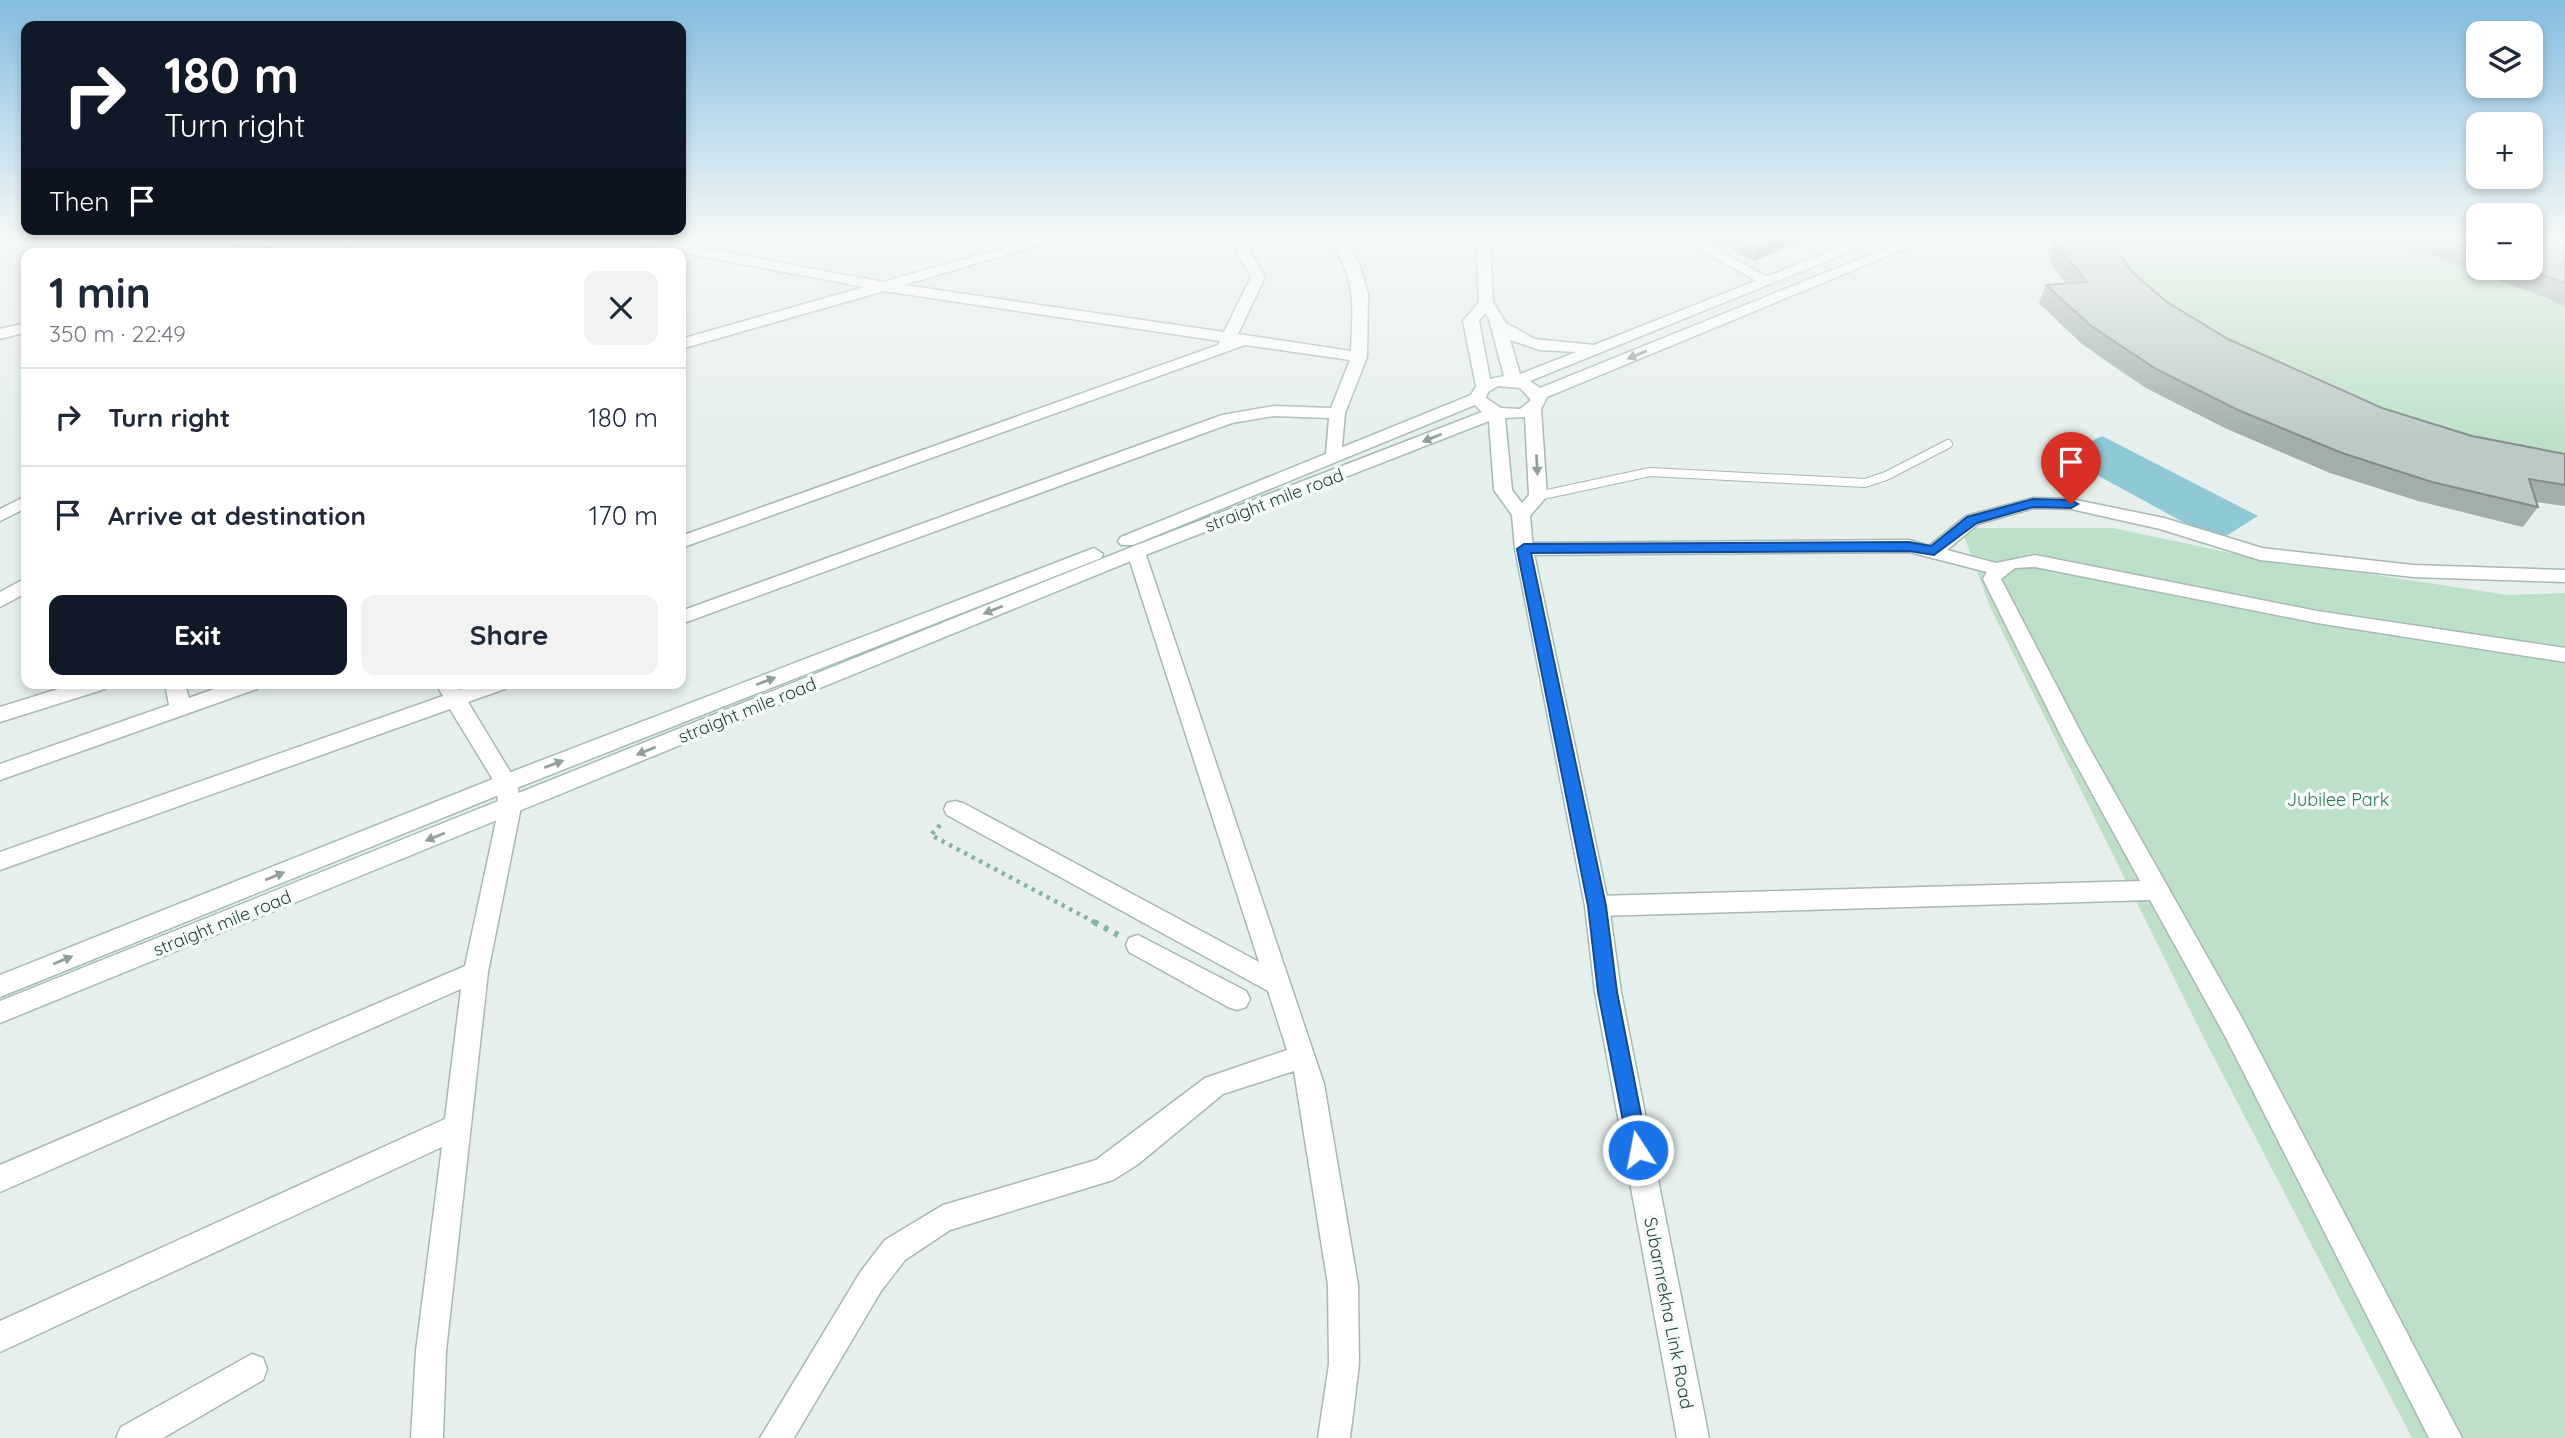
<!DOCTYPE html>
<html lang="en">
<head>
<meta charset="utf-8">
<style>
	:root { --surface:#fff; --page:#f2f2f3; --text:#1f2937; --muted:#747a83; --line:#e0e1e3; --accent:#111827 }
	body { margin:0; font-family:Quicksand,sans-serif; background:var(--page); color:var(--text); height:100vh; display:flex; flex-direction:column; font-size:26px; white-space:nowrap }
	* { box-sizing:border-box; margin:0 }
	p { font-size:23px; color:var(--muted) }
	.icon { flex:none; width:38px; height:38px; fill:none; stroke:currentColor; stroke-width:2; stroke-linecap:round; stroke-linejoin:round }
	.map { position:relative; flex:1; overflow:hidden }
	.details { position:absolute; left:21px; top:248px; width:665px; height:441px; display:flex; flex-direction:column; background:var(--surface); border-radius:14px; box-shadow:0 4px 10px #0003 }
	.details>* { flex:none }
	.banner { position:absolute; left:21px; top:21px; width:665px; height:214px; border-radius:14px; box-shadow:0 4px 10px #0003; background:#111827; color:#fff; overflow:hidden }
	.controls { position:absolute; left:2466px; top:21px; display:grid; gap:14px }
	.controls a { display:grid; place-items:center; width:77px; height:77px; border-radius:14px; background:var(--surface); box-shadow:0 4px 10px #0003; font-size:35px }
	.pin { position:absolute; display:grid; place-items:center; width:60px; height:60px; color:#fff; margin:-72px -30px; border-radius:50% 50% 50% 0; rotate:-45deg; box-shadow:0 0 7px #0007 }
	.pin .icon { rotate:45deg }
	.me { position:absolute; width:77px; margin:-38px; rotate:349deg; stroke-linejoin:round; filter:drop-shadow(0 0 5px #0008) }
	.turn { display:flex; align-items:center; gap:24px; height:147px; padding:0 28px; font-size:32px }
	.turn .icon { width:91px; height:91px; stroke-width:2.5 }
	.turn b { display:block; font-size:49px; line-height:60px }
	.then { display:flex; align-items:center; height:66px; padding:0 28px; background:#0003; gap:14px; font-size:26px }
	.round { display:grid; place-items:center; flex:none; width:74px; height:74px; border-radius:14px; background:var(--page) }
	.summary { display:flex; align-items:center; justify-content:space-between; height:119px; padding:0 28px }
	h1 { font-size:42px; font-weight:700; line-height:52px }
	.button { display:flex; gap:14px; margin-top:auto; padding:14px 28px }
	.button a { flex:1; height:80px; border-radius:14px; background:var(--accent); color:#fff; font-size:28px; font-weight:700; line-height:80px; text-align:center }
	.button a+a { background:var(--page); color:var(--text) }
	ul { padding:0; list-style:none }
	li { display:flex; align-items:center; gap:21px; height:98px; padding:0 28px; border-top:2px solid var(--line) }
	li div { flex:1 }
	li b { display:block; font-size:26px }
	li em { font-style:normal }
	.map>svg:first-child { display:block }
	.green { fill:#bfe0c8 }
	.water { fill:#8ec9d4 }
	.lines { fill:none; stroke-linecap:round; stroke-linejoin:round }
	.lane-casing { stroke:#a8b8b2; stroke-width:10 }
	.street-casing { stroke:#a8b8b2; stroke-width:3 }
	.secondary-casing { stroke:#a4bbb3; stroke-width:3 }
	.path-far1 { stroke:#86b3a5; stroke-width:4.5; stroke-dasharray:3.5 5; stroke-linecap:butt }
	.path { stroke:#86b3a5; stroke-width:6; stroke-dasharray:4.5 7; stroke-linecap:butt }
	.lane { stroke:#fff; stroke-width:8 }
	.street { fill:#fff; fill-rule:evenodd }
	.secondary { fill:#fff; fill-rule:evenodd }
	.wall { fill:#a1aea9 }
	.shaded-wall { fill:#838d89 }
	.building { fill:#bbcac4; stroke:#838d89; stroke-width:2 }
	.oneway { fill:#92a09c }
	.route { fill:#1a73e8; stroke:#114b97; stroke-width:2 }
	.labels { text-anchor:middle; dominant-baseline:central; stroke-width:7; stroke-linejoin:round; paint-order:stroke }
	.street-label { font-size:18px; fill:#24423a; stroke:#f7fbf9 }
	.park-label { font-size:18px; fill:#2d7a4b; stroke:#f7fbf9 }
</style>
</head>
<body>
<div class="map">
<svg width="2565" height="1438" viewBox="0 0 2565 1438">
	<rect width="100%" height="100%" fill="#e6efeb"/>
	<!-- green -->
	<path class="green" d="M2054,237H2478V268H2530L2565,257V506L2515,499L2523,527C2409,499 2300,466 2195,413C2156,393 2116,372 2082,343C2067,331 2053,316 2039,303L2078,300L2051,264Z
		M1961,528H2113L2236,554L2508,595L2565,593V1438H2412L2208,1046L1991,609Z"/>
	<!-- water -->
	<path class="water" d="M2102,436L2258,516L2218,541L2062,456Z"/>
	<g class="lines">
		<!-- lane casing -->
		<g class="lane-casing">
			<path id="lane" d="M1538,496L1650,472L1865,483L1886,476L1948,444"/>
		</g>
		<!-- street casing -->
		<g class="street-casing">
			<path id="street" d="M182,237C230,237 277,242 324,243C341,243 359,237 378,237L327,251L189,241Z
				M504,237H518L520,254H506Z
				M614,237H644L883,282L1042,237H1065L904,285L1224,332L1251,277L1228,237H1242L1265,277L1238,334L1351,351C1353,301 1357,281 1328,237H1342L1359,263L1368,294L1367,357L1345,413L1341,458L1335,459L1326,454L1329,418L1274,416L1232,423L681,624V611L1222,415L1274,406L1331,408L1350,360L1245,345L681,548V536L1218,345L1220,341L884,291L681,349V339L864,287L621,241Z
				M1485,237H1507L1489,245H1479V239Z
				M1678,237H1696L1774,281L1772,284H1762Z
				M26,323V332L0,339V329Z
				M26,496V508L0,521V509Z
				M2033,498L2071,499L2164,518L2262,548L2413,565L2565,570V582L2413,577L2260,560L2160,529L2071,509L2034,508L1978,524L1947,550L1996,563L2035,555L2317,611L2565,648V662L2317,623L2035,567L2015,568L2001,579L2086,742L2243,1020L2462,1438H2429L2225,1036L2150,900L1597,916L1589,913L1585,906L1589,899L1597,896L2140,881L2064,742L1983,579L1987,572L1909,552L1524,555L1515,549L1524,543L1909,540L1929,546L1966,516Z
				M1136,546L1145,552L1324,1084L1358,1285L1359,1364L1350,1438H1318L1329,1364L1328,1285L1294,1071L1223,1094L1137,1165L1113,1180L950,1230L905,1260L881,1291L794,1438H760L861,1271L885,1240L943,1205L1096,1160L1205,1078L1287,1050L1268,991L947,815L944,809L947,803L955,801L963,803L1259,962L1127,552Z
				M26,578V593L0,607V592Z
				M74,684H108L105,689L0,722V707Z
				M165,684H185L189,698L228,684H260L257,689L0,780V764L169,705Z
				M436,684H456L460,690L476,684H508L505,689L468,702L517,783L521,807L488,972L446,1351L443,1438H411L416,1351L442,1147L0,1352V1321L445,1119L461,989L0,1192V1165L465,966L499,807L495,783L450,709L0,870V852L443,696Z
				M1138,935L1246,991L1250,999L1246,1007L1237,1010L1228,1007L1129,952L1126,945L1129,938Z
				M252,1354L263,1358L267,1369L263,1380L163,1438H116L121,1427Z"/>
		</g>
		<!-- secondary casing -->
		<g class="secondary-casing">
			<path id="secondary" d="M17,237H34L0,258V248Z
				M1476,237H1490L1493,302L1506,323L1535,339L1594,345L1866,237H1886L1530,381L1540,388L1914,237H1934L1547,397L1541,409L1547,496L1530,516L1533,549L1609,906L1621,992L1709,1438H1677L1595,992L1585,906L1515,549L1512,515L1494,490L1489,421L1143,556L0,1023V1001L1129,548L1482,412L1475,405L1133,545H1121L1118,541L1121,537L1471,395L1476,386L1463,321L1479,302ZM1485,313L1489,319L1504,376L1490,379L1479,321ZM1510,340L1540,350L1576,352L1520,374ZM1498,386L1520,388L1531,400L1520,409L1501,408L1486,398L1488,392ZM1525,417L1529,495L1522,503L1512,490L1505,418Z
				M1094,548L1103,554L1101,558L514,789L0,997V975L498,777Z"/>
		</g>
		<!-- path-far1 -->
		<path class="path-far1" d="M940,825L931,835L1098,924"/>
		<!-- path -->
		<path class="path" d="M1094,922L1118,935"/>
		<!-- lane -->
		<use href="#lane" class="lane"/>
		<!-- street -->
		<use href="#street" class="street"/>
		<!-- secondary -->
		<use href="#secondary" class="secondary"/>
	</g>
	<!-- wall -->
	<path class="wall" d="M1707,237H1809L1754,261Z
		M2054,237H2116L2117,251L2133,273L2167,302L2228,339L2382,408L2472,436L2565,454V506L2536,502L2538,507L2523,527L2418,501L2330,473L2227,429L2146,388L2082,344L2039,303L2046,285L2066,284L2051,264Z
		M2379,237H2478V268H2530L2565,237V307L2547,298Z"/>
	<!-- shaded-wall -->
	<path class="shaded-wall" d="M1785,237H1809L1754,261L1757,249Z"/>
	<!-- building -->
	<path class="building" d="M1733,237H1785L1757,249Z
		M2059,237H2116L2117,251L2133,273L2167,302L2228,339L2382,408L2472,436L2565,454V485L2529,479L2538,507L2432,482L2342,453L2238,410L2156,369L2090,325L2046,285L2087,282L2058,246Z
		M2439,237H2478V251Z
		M2530,237H2565V283L2524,268H2530Z"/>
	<!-- one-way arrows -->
	<defs><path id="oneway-solid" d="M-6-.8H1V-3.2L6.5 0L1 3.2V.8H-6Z" transform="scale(1.75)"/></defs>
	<g class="oneway">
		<use href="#oneway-solid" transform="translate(1637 355) rotate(158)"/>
		<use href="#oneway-solid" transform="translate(1432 438) rotate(158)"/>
		<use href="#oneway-solid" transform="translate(1537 465) rotate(87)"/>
		<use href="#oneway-solid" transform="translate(993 610) rotate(158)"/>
		<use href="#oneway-solid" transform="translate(766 681) rotate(-21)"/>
		<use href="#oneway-solid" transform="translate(646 751) rotate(158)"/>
		<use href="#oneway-solid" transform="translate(554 764) rotate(-21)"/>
		<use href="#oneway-solid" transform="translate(435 837) rotate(158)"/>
		<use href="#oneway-solid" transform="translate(275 876) rotate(-22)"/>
		<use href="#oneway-solid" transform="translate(63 960) rotate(-22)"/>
	</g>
	<!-- sky -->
	<linearGradient id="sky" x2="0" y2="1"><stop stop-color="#84bce0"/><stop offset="0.54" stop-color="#f4f8f6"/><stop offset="1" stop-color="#f4f8f6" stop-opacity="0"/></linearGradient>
	<rect width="2565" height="439" fill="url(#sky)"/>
	<!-- route -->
	<path class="route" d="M2033,499L2071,500L2078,504L2071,508L2033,507L1977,523L1934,555L1909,551L1531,553L1606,906L1617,992L1648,1150L1645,1157L1638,1159L1630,1157L1598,992L1588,906L1517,549L1524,544L1909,542L1931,546L1967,517Z"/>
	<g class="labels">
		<!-- street labels -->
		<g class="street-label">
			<text transform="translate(1274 500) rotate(-21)">straight mile road</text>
			<text transform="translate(747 710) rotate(-22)">straight mile road</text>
			<text transform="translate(222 923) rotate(-22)">straight mile road</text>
			<text transform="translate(1669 1313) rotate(79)">Subarnrekha Link Road</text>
		</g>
		<!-- park labels -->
		<g class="park-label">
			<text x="2338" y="799">Jubilee Park</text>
		</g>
	</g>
</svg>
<div class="controls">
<a><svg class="icon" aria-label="layers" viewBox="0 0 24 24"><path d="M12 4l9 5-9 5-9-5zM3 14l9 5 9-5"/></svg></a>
<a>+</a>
<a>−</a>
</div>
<div class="pin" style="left:2071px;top:504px;background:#d93025"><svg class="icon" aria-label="arrive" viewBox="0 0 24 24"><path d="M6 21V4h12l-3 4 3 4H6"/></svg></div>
<svg class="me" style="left:1638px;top:1150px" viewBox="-20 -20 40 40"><circle r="17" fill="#1a73e8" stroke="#fff" stroke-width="3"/><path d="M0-11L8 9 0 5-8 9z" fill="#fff"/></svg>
<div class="banner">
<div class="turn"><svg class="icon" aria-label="right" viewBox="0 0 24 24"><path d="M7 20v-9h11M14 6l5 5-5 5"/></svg><div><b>180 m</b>Turn right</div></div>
<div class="then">Then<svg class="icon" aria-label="arrive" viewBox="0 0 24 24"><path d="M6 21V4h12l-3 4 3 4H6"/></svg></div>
</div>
<section class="details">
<div class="summary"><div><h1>1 min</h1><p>350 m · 22:49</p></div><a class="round"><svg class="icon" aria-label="close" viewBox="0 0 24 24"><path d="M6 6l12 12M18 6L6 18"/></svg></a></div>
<ul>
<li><svg class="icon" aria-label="right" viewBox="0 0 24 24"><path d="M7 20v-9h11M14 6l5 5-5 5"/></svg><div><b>Turn right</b></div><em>180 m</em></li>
<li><svg class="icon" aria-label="arrive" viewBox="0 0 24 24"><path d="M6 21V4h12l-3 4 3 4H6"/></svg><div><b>Arrive at destination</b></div><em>170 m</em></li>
</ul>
<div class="button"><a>Exit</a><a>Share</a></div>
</section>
</div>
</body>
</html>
